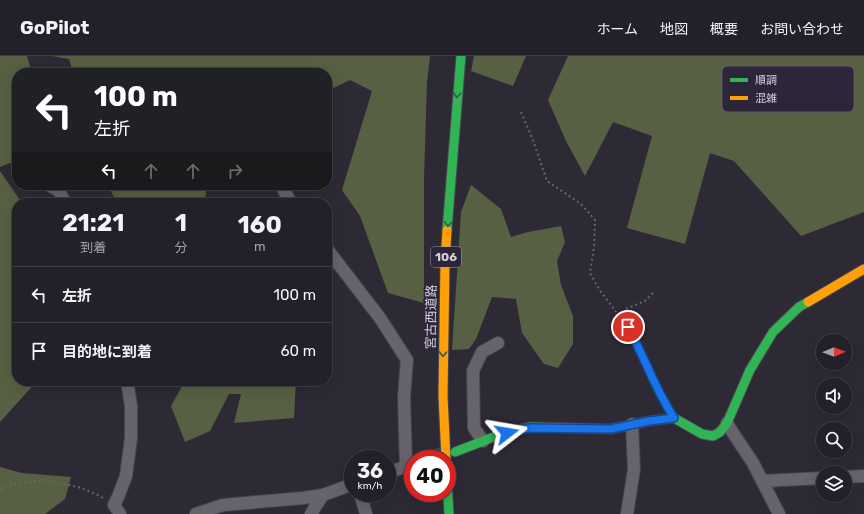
<!DOCTYPE html>
<html lang="ja">
<head>
<meta charset="utf-8">
<style>
	:root { --surface:#222028; --page:#2e2d34; --text:#f1f3f6; --muted:#a2a3a8; --line:#3f3e45 }
	body { margin:0; font-family:Rubik,"Noto Sans JP",sans-serif; background:var(--page); color:var(--text); height:100vh; display:flex; flex-direction:column; font-size:15px; white-space:nowrap }
	* { box-sizing:border-box; margin:0 }
	p { font-size:13px; color:var(--muted) }
	.icon { flex:none; width:22px; height:22px; fill:none; stroke:currentColor; stroke-width:2; stroke-linecap:round; stroke-linejoin:round }
	.map { position:relative; flex:1; overflow:hidden }
	.sheet { position:absolute; left:12px; top:142px; width:320px; height:188px; display:flex; flex-direction:column; background:var(--surface); border-radius:16px; box-shadow:0 4px 16px #0002,0 0 0 1px var(--line) }
	.sheet>* { flex:none }
	.banner { position:absolute; left:12px; top:12px; width:320px; height:122px; border-radius:16px; box-shadow:0 4px 16px #0002,0 0 0 1px var(--line); background:#202124; color:#fff; overflow:hidden }
	.needle { width:26px; rotate:89deg }
	.tools { position:absolute; left:816px; top:278px; display:grid; gap:8px }
	.tools a { display:grid; place-items:center; width:36px; height:36px; border-radius:50%; background:var(--surface); box-shadow:0 4px 16px #0002,0 0 0 1px var(--line); font-size:20px }
	.speed { position:absolute; left:344px; top:394px; display:flex; gap:8px; font-size:20px; font-weight:700; text-align:center }
	.speed>* { display:grid; place-content:center; width:52px; height:52px; border-radius:50%; background:var(--surface); box-shadow:0 4px 16px #0002,0 0 0 1px var(--line); line-height:1 }
	.speed small { font-size:10px; font-weight:400 }
	.speed .limit { border:6px solid #d22; background:#fff; color:#111 }
	.pin { position:absolute; display:grid; place-items:center; width:34px; height:34px; color:#fff; margin:-17px; border:2px solid #fff; border-radius:50%; box-shadow:0 1px 4px #0007 }
	.me { position:absolute; width:44px; margin:-22px; rotate:76deg; stroke-linejoin:round; filter:drop-shadow(0 0 3px #0008) }
	.turn { display:flex; align-items:center; gap:14px; height:84px; padding:0 16px; font-size:18px }
	.turn .icon { width:52px; height:52px; stroke-width:2.5 }
	.turn b { display:block; font-size:28px; line-height:34px }
	.lanes { display:flex; align-items:center; height:38px; padding:0 16px; background:#0003; justify-content:center; gap:20px; direction:ltr }
	.lanes .off { opacity:.35 }
	.eta { display:flex; justify-content:space-evenly; align-items:center; height:68px; text-align:center }
	.eta b { font-size:24px; font-weight:700; line-height:28px }
	ul { padding:0; list-style:none }
	li { display:flex; align-items:center; gap:12px; height:56px; padding:0 16px; border-top:1px solid var(--line) }
	li div { flex:1 }
	li b { display:block; font-size:15px }
	li em { font-style:normal }
	header { display:flex; align-items:center; gap:24px; box-sizing:border-box; height:56px; padding:0 20px; background:var(--surface); border-bottom:1px solid var(--line) }
	header strong { font-size:19px }
	nav { display:flex; gap:22px; margin-inline-start:auto; font-size:14px }
	.map>svg:first-child { display:block }
	.forest { fill:#586043 }
	.lines { fill:none; stroke-linecap:round; stroke-linejoin:round }
	.secondary-tunnel { stroke:#47434e; stroke-width:17; stroke-dasharray:17 8; stroke-linecap:butt }
	.lane-casing { stroke:#48454f; stroke-width:8 }
	.street-casing { stroke:#48454f; stroke-width:14 }
	.fast-casing { stroke:#48454f; stroke-width:11 }
	.slow-casing { stroke:#48454f; stroke-width:11 }
	.path { stroke:#67656c; stroke-width:2; stroke-dasharray:2 3; stroke-linecap:butt }
	.lane { stroke:#66636b; stroke-width:6 }
	.street { stroke:#66636b; stroke-width:12 }
	.fast { stroke:#30b455; stroke-width:9 }
	.slow { stroke:#ff9f0a; stroke-width:9 }
	.oneway { stroke:#2e5e45 }
	.route-casing { stroke:#114b97; stroke-width:10 }
	.route { stroke:#1a73e8; stroke-width:7 }
	.labels { text-anchor:middle; dominant-baseline:central; stroke-width:3.5; stroke-linejoin:round; paint-order:stroke }
	.shield { fill:#2d253a; stroke:#a19cac; stroke-width:1 }
	.shield-label { font-size:12px; font-weight:bold; fill:#d3cfdd }
	.street-label { font-size:13px; fill:#d3cfdd; stroke:#2d253a }
	.key { fill:#2d253a; stroke:#5f586b; stroke-width:1 }
	.key-label { font-size:11px; fill:#d3cfdd }
</style>
</head>
<body>
<header>
<strong>GoPilot</strong>
<nav><a>ホーム</a><a>地図</a><a>概要</a><a>お問い合わせ</a></nav>
</header>
<div class="map">
<svg width="864" height="458" viewBox="0 0 864 458">
	<rect width="100%" height="100%" fill="#2e2a35"/>
	<!-- forest -->
	<path class="forest" d="M0,0H27L32,17H17V104L0,111Z
		M52,0H430L427,26L424,124V247L388,237L360,160L342,134L372,35L350,24L327,35V17H73L69,3Z
		M474,0H526L513,30L471,15Z
		M568,0H864V156L801,180L734,105L710,97L685,188L627,172L652,80L613,66L585,120L566,85L548,44Z
		M0,115L22,147H17V325H37L0,366Z
		M108,129H207L205,143L211,147H117Z
		M471,129L501,153L511,181L528,176L561,170L565,186L557,205L561,229L573,260V288L558,312L544,308L522,277L516,243L492,241L476,283L469,293L452,294L461,156Z
		M185,325H296L294,362L234,367L241,338H229L210,375L185,386L171,350Z
		M0,411L22,417L71,421L65,443L45,458H0Z"/>
	<g class="lines">
		<!-- secondary-tunnel -->
		<path class="secondary-tunnel" d="M431,403L455,396"/>
		<!-- lane casing -->
		<g class="lane-casing">
			<path id="lane" d="M622,260L634,282L647,311L666,348L673,361"/>
		</g>
		<!-- street casing -->
		<g class="street-casing">
			<path id="street" d="M49,129L59,135L65,147
				M281,129L291,147
				M327,193L380,262L407,304L404,341L406,410
				M727,367L733,377L753,407L779,458
				M483,385L474,372L473,315L482,296L498,287
				M387,417L413,408
				M845,421L864,420
				M762,425L823,422
				M360,437L366,458
				M120,458L114,449L118,441L126,420L131,382V350L127,325
				M196,458L223,449L303,442L323,439L353,428
				M311,458L315,451L323,439
				M627,458L634,413L632,368"/>
		</g>
		<!-- fast casing -->
		<g class="fast-casing">
			<path id="fast" d="M447,174L461,0
				M455,396L496,380L529,371L611,373L649,365L674,362L702,378L713,380L720,376L727,367L750,314L773,276L799,251L808,246
				M447,423L449,458"/>
		</g>
		<!-- slow casing -->
		<g class="slow-casing">
			<path id="slow" d="M808,246L864,213
				M446,403L443,340L445,206L447,174"/>
		</g>
		<!-- path -->
		<path class="path" d="M521,56L533,84L547,125L581,148L595,164L594,191L590,217L599,233L616,256
			M626,253L645,245L655,235
			M0,433L18,427L46,424L78,431L98,439L105,443"/>
		<!-- lane -->
		<use href="#lane" class="lane"/>
		<!-- street -->
		<use href="#street" class="street"/>
		<!-- fast -->
		<use href="#fast" class="fast"/>
		<!-- slow -->
		<use href="#slow" class="slow"/>
	</g>
	<!-- one-way arrows -->
	<defs><path id="oneway-chevron" d="M-2-3.5L2.5 0L-2 3.5" fill="none" stroke-width="1.6" stroke-linecap="round" stroke-linejoin="round"/></defs>
	<g class="oneway">
		<use href="#oneway-chevron" transform="translate(457 39) rotate(94)"/>
		<use href="#oneway-chevron" transform="translate(448 168) rotate(94)"/>
		<use href="#oneway-chevron" transform="translate(443 298) rotate(91)"/>
	</g>
	<g class="lines">
		<!-- route casing -->
		<g class="route-casing">
			<path id="route" d="M507,377L529,372L611,373L649,365L674,362C664,346 655,328 647,310C641,297 635,284 628,271"/>
		</g>
		<!-- route -->
		<use href="#route" class="route"/>
	</g>
	<g class="labels">
		<!-- shield labels -->
		<rect class="shield" x="431" y="191" width="30" height="20" rx="3"/>
		<g class="shield-label">
			<text x="446" y="201">106</text>
		</g>
		<!-- street labels -->
		<g class="street-label">
			<text transform="translate(431 261) rotate(-89)">宮古西道路</text>
		</g>
	</g>
	<!-- legend -->
	<rect x="722" y="10" width="132" height="46" rx="6" class="key"/>
	<rect x="730" y="22" width="18" height="4" fill="#30b455"/>
	<rect x="730" y="40" width="18" height="4" fill="#ff9f0a"/>
	<g class="key-label">
		<text x="755" y="28">順調</text>
		<text x="755" y="46">混雑</text>
	</g>
</svg>
<div class="tools">
<a><svg class="needle" viewBox="-14 -14 28 28"><path d="M0-13l5 13h-10z" fill="#e53935"/><path d="M0 13l5-13h-10z" fill="#a2a3a8"/></svg></a>
<a><svg class="icon" aria-label="sound" viewBox="0 0 24 24"><path d="M4 9h4l5-4v14l-5-4H4zM17 9q2 3 0 6"/></svg></a>
<a><svg class="icon" aria-label="search" viewBox="0 0 24 24"><circle cx="10" cy="10" r="6"/><path d="M15 15l6 6"/></svg></a>
<a><svg class="icon" aria-label="layers" viewBox="0 0 24 24"><path d="M12 4l9 5-9 5-9-5zM3 14l9 5 9-5"/></svg></a>
</div>
<div class="speed"><div>36<small>km/h</small></div><div class="limit">40</div></div>
<div class="pin" style="left:628px;top:271px;background:#d93025"><svg class="icon" aria-label="arrive" viewBox="0 0 24 24"><path d="M6 21V4h12l-3 4 3 4H6"/></svg></div>
<svg class="me" style="left:507px;top:377px" viewBox="-20 -20 40 40"><path d="M0-17L14 15 0 8-14 15z" fill="#1a73e8" stroke="#fff" stroke-width="4"/></svg>
<div class="banner">
<div class="turn"><svg class="icon" aria-label="left" viewBox="0 0 24 24"><path d="M17 20v-9H6M10 6l-5 5 5 5"/></svg><div><b>100 m</b>左折</div></div>
<div class="lanes"><svg class="icon" aria-label="left" viewBox="0 0 24 24"><path d="M17 20v-9H6M10 6l-5 5 5 5"/></svg><svg class="icon off" aria-label="ahead" viewBox="0 0 24 24"><path d="M12 20V5M6 11l6-6 6 6"/></svg><svg class="icon off" aria-label="ahead" viewBox="0 0 24 24"><path d="M12 20V5M6 11l6-6 6 6"/></svg><svg class="icon off" aria-label="right" viewBox="0 0 24 24"><path d="M7 20v-9h11M14 6l5 5-5 5"/></svg></div>
</div>
<section class="sheet">
<div class="eta">
<div><b>21:21</b><p>到着</p></div>
<div><b>1</b><p>分</p></div>
<div><b>160</b><p>m</p></div>
</div>
<ul>
<li><svg class="icon" aria-label="left" viewBox="0 0 24 24"><path d="M17 20v-9H6M10 6l-5 5 5 5"/></svg><div><b>左折</b></div><em>100 m</em></li>
<li><svg class="icon" aria-label="arrive" viewBox="0 0 24 24"><path d="M6 21V4h12l-3 4 3 4H6"/></svg><div><b>目的地に到着</b></div><em>60 m</em></li>
</ul>
</section>
</div>
</body>
</html>
